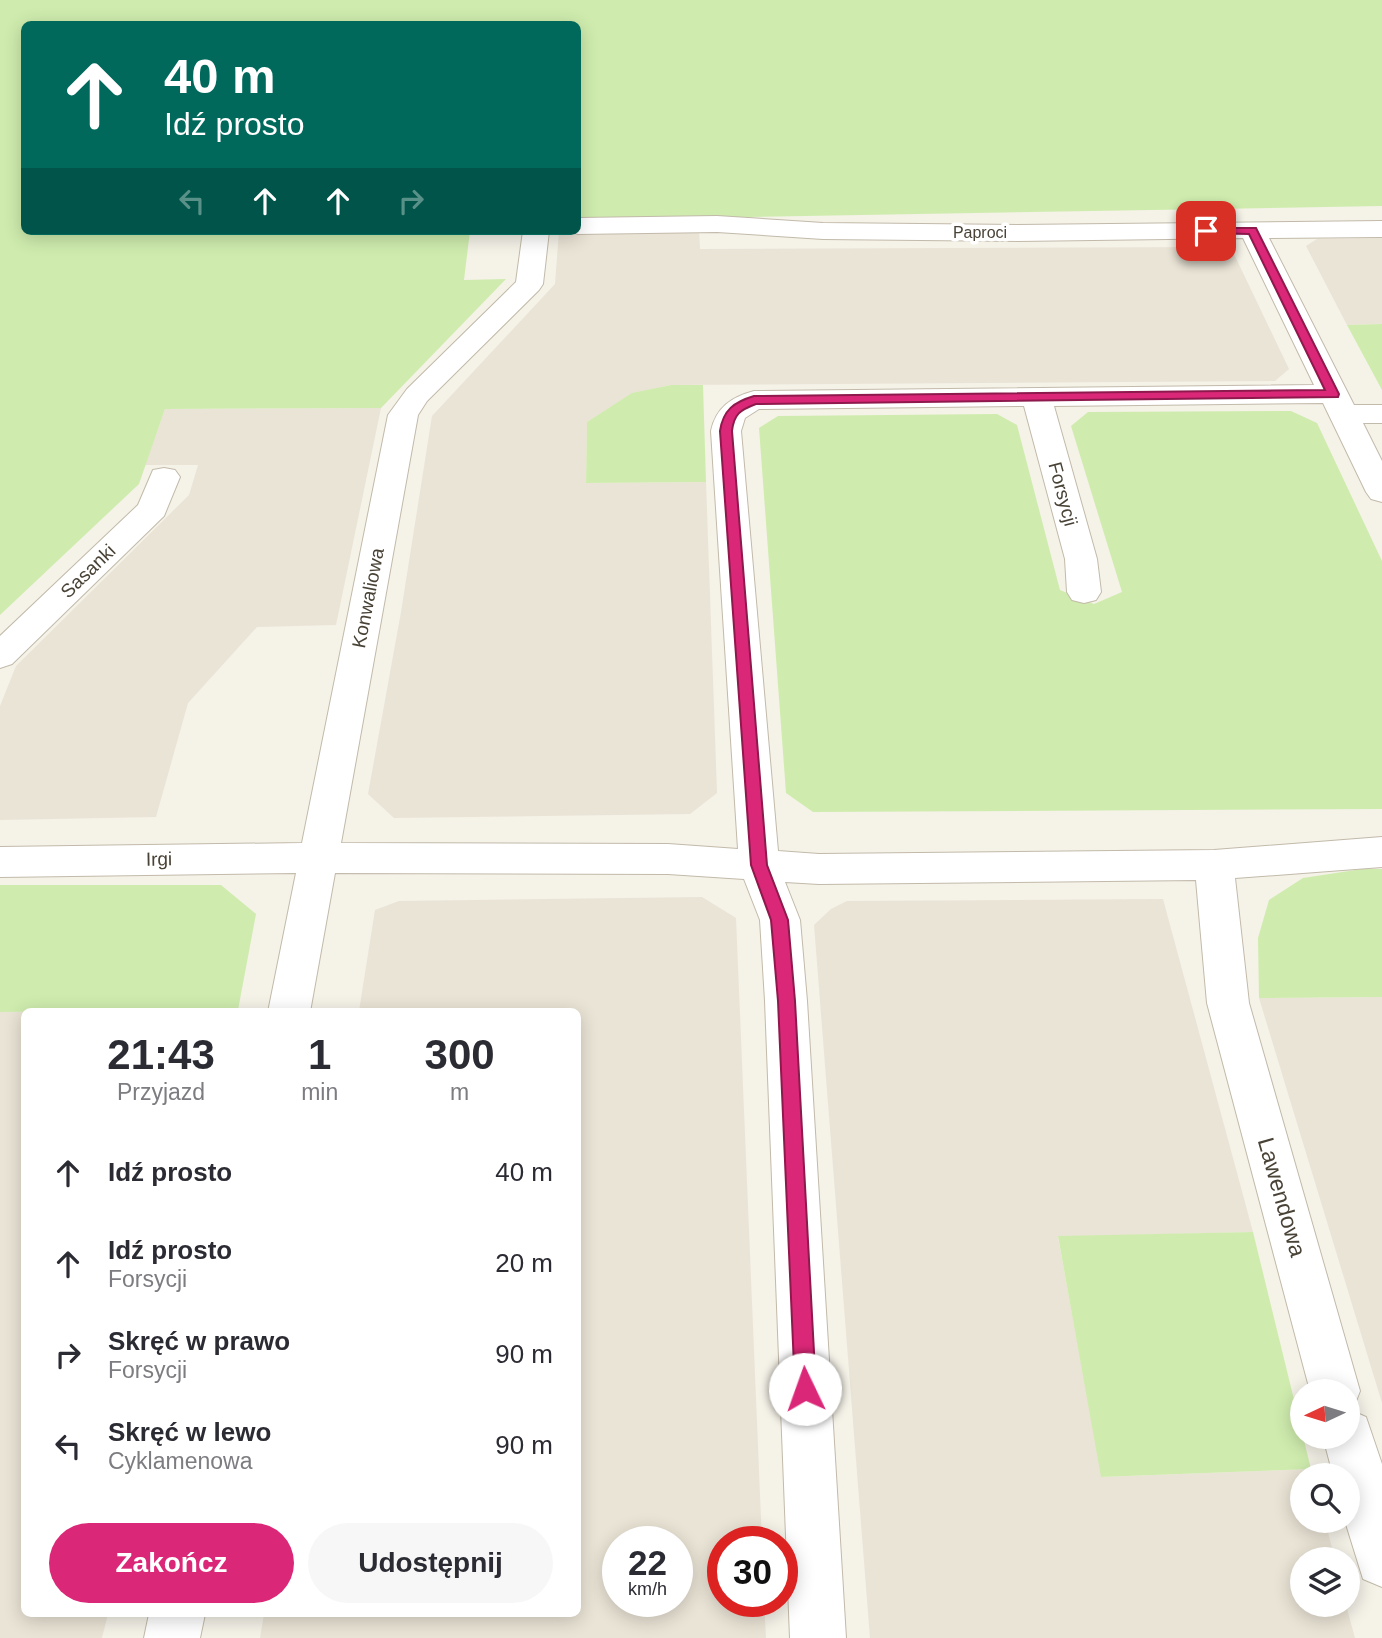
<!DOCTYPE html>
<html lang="pl">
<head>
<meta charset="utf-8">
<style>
	:root { --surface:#fff; --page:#f7f7f7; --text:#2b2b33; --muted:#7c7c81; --accent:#db2777 }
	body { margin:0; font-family:Arial,sans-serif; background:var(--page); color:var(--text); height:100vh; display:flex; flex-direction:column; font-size:26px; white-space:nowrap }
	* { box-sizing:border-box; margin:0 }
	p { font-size:23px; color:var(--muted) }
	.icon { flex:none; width:38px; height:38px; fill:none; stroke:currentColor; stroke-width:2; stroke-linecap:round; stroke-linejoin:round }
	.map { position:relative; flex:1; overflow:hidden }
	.panel { position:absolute; left:21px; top:1008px; width:560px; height:609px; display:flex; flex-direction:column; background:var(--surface); border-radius:10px; box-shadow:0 4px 18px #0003 }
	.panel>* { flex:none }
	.banner { position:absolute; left:21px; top:21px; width:560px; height:214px; border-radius:10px; box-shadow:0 4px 18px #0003; background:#00695c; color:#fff; overflow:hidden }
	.needle { width:46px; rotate:266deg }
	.buttons { position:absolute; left:1290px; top:1379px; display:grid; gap:14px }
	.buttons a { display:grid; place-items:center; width:70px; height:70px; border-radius:50%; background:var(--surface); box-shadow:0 4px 18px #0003; font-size:35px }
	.speed { position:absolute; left:602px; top:1526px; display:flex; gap:14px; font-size:35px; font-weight:700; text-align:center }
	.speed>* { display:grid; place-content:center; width:91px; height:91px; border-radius:50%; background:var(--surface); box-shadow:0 4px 18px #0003; line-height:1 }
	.speed small { font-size:18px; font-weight:400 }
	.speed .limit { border:10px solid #d22; background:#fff; color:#111 }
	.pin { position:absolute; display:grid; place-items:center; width:60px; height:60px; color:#fff; margin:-30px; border-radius:14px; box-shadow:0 4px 10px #0006 }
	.me { position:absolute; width:77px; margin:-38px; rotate:357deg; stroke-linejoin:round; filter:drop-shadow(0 0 5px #0008) }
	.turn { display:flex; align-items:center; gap:24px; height:147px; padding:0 28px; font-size:32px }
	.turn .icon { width:91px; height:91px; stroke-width:2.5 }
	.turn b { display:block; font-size:49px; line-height:60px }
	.lanes { display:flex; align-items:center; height:66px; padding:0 28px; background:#0003; justify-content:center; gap:35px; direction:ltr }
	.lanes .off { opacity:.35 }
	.eta { display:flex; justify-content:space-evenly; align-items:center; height:119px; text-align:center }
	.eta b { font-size:42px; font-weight:700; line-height:49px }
	.button { display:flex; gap:14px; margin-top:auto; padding:14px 28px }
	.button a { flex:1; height:80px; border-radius:42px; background:var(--accent); color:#fff; font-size:28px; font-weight:700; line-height:80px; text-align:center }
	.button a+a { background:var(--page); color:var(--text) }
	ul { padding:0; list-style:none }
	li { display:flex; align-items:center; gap:21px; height:91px; padding:0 28px }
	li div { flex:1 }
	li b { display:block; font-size:26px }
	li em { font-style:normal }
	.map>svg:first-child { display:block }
	.residential { fill:#eae4d6; fill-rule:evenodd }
	.green { fill:#cfecae }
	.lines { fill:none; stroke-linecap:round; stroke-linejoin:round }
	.minor-casing { stroke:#c2baaa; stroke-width:2 }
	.minor { fill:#fff; fill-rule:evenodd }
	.route { fill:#db2777; stroke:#8e194d; stroke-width:2 }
	.labels { text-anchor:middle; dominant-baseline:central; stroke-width:7; stroke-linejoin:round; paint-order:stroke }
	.far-street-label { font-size:16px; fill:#494236; stroke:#fff }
	.street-label { font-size:19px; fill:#494236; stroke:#fff }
	.near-street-label { font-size:23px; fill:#494236; stroke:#fff }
</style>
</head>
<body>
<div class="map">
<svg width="1382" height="1638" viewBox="0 0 1382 1638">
	<rect width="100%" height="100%" fill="#f5f2e8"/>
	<!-- residential -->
	<path class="residential" d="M699,229L700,249L1220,247L1234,254L1289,369L1275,381L671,385L632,394L587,422L586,483L706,482L717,793L690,814L394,818L368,794L401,612L432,416L555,284L559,231Z
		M1382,238V324L1347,325L1306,246L1317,239Z
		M381,408L336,625L257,627L188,703L156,817L0,820V706L16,666L189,495L198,465H145L165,409Z
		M702,897L736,918L762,1542H723V1601H764L766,1638H260L264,1614H578V1012L359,1011L375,910L399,901ZM618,1542H677V1601H618Z
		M1163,899L1253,1232L1058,1237L1102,1477L1311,1469L1313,1475H1302V1521H1325L1335,1559H1302V1605H1346L1355,1638H870L814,925L831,909L847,901Z
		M1382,997V1403L1259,998Z
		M0,1012H24V1614H108L102,1638H0Z"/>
	<!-- green -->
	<path class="green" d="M0,0H1382V206L578,220V24H24V231H470L464,280L506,279L381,408L165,409L139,484L0,615Z
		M1382,324V390L1347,325Z
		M671,385H703L706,482L586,483L587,422L632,393Z
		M1291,411L1317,423L1382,561V809L813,812L786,793L759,428L778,416L997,414L1017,425L1060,590L1094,604L1122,592L1071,426L1088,412Z
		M1362,869H1382V997L1259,998L1258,938L1269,900L1303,878Z
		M0,885H221L256,914L238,1010L0,1012Z
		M1253,1232L1311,1469L1101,1477L1058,1236Z"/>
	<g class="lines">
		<!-- minor casing -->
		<g class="minor-casing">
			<path id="minor" d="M717,216L823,223L1018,225L1382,221V237L1269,238L1354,405H1382V423H1363L1382,461V502L1371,499L1366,492L1323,403L1054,406L1097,559L1101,592L1096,600L1084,603L1072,600L1067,592L1065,559L1024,406L759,409L745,418L741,431L778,851L819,854L1214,850L1382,837V867L1235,878L1249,1003L1360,1391L1353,1409L1350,1410L1366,1417L1382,1464V1587L1363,1579L1345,1521H1348V1475H1333L1323,1437H1348V1391H1310L1207,1003L1196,880L819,884L785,882L800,920L807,1001L846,1638H790L765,1001L760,920L744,879L668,874L335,873L310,1012H268L296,873L0,877V847L302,843L388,415L407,389L516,282L523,231H549L543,284L539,290L427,401L418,415L341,843L668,844L738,849L711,431C716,407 732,397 754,391L1314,385L1243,238L1018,241L823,239L717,232L578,234L569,231H578V218Z
				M164,468L175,470L180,477L164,516L12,664L0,668V636L138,505L153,470Z
				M149,1614H205L200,1638H144Z"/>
		</g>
		<!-- minor -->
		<use href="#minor" class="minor"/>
	</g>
	<!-- route -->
	<path class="route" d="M1206,228H1256L1339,394L1338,397L756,404C740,410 734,414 732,431L767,865L788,920L795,1001L816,1389L813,1396L805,1399L798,1396L795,1389L778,1001L771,920L751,865L720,431C723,410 734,402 754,396L1325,390L1249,234L1202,233V229Z"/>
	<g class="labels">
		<!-- far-street labels -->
		<g class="far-street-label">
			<text x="980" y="232">Paproci</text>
		</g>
		<!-- street labels -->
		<g class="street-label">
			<text transform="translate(1063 494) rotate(75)">Forsycji</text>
			<text transform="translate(88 571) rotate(-44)">Sasanki</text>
			<text transform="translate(368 598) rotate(-79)">Konwaliowa</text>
			<text transform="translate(159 859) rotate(-1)">Irgi</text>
		</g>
		<!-- near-street labels -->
		<g class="near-street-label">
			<text transform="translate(1282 1197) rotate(74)">Lawendowa</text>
		</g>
	</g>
</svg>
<div class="buttons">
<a><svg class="needle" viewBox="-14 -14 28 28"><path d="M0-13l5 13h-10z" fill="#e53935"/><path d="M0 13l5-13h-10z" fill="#7c7c81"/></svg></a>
<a><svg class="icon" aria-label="search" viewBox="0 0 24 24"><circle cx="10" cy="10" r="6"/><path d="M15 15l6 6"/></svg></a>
<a><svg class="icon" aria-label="layers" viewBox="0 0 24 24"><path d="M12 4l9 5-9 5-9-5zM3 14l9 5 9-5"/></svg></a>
</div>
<div class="speed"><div>22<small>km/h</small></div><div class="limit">30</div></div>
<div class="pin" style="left:1206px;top:231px;background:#d93025"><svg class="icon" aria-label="arrive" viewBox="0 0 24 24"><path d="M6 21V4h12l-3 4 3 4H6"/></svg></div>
<svg class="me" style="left:805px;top:1389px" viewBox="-20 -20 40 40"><circle r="19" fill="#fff"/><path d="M0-13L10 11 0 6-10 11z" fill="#db2777"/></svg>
<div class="banner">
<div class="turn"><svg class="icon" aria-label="ahead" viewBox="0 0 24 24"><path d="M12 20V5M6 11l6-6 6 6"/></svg><div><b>40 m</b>Idź prosto</div></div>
<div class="lanes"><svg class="icon off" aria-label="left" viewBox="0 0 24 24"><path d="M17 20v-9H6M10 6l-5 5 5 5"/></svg><svg class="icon" aria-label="ahead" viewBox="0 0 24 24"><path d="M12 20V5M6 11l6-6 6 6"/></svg><svg class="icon" aria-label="ahead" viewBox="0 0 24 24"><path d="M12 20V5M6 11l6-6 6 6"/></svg><svg class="icon off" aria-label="right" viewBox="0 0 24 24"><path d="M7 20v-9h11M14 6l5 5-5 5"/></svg></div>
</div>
<section class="panel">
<div class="eta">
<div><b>21:43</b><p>Przyjazd</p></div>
<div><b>1</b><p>min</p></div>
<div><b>300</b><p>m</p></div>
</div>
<ul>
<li><svg class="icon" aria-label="ahead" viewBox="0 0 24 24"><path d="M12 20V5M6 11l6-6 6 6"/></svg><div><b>Idź prosto</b></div><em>40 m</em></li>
<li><svg class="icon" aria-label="ahead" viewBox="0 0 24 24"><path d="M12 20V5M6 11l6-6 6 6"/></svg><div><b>Idź prosto</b><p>Forsycji</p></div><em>20 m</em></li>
<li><svg class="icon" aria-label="right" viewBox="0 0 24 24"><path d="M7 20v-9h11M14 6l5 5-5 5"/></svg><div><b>Skręć w prawo</b><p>Forsycji</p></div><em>90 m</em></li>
<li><svg class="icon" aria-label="left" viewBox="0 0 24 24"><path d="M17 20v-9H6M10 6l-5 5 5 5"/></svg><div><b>Skręć w lewo</b><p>Cyklamenowa</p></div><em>90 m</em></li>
</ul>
<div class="button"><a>Zakończ</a><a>Udostępnij</a></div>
</section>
</div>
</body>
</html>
